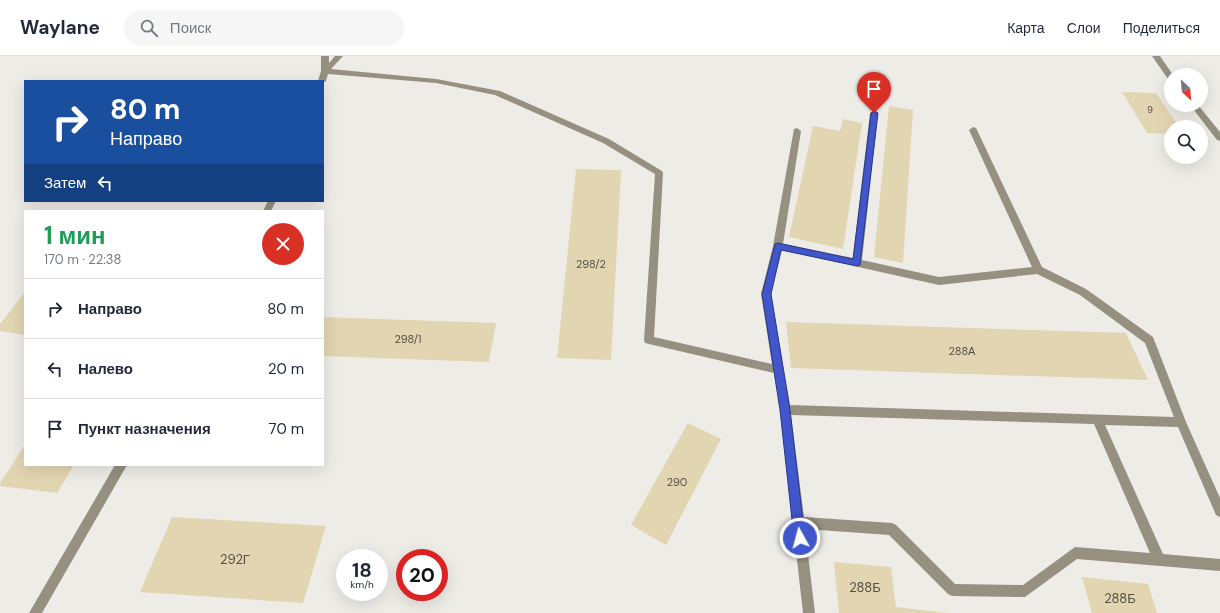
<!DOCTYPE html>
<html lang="ru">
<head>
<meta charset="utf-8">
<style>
	:root { --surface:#fff; --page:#f6f6f7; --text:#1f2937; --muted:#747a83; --line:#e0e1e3 }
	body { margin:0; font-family:"DM Sans",sans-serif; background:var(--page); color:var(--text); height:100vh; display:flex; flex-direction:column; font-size:15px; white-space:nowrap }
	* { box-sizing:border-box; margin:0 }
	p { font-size:13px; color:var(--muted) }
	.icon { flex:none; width:22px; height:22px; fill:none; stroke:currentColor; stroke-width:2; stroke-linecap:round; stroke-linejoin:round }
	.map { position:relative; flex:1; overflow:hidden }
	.sheet { position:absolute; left:24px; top:154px; width:300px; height:256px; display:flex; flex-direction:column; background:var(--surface); border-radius:0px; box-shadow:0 4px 16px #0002 }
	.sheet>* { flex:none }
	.banner { position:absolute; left:24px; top:24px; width:300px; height:122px; border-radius:0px; box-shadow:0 4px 16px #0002; background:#1a4fa0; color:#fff; overflow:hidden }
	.needle { width:26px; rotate:154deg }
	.tools { position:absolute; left:1164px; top:12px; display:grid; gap:8px }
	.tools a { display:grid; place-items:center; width:44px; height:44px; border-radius:50%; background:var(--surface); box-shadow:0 4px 16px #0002; font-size:20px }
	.speed { position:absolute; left:336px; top:493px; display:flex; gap:8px; font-size:20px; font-weight:700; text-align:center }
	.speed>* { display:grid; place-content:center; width:52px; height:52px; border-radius:50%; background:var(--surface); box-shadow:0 4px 16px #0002; line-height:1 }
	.speed small { font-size:10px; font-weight:400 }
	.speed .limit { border:6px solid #d22; background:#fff; color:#111 }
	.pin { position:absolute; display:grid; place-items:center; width:34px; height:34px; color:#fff; margin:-41px -17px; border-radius:50% 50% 50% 0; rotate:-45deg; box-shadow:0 0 4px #0007 }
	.pin .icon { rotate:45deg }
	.me { position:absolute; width:44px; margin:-22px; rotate:353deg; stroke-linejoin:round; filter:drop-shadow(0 0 3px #0008) }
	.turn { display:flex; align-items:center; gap:14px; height:84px; padding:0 20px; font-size:18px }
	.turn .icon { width:52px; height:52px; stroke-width:2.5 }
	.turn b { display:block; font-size:28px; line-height:34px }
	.then { display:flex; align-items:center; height:38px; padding:0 20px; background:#0003; gap:8px; font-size:15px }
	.round { display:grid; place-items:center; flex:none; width:42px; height:42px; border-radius:21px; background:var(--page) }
	.headline { display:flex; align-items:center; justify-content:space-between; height:68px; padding:0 20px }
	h1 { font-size:24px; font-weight:700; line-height:30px; color:#1e9e55 }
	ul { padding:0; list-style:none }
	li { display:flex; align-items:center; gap:12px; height:60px; padding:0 20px; border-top:1px solid var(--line) }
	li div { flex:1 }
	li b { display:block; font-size:15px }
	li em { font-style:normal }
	header { display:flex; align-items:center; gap:24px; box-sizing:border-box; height:56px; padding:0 20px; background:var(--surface); border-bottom:1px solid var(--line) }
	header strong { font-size:19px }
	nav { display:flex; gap:22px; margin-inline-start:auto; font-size:14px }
	.search { width:280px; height:36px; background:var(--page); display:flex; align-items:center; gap:10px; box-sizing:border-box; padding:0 14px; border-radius:22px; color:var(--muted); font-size:15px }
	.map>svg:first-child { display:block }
	.building { fill:#e2d5b1 }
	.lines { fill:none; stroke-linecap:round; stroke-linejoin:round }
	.service { fill:#969081; fill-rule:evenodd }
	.minor { fill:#969081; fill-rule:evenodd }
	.route { fill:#4056ca; stroke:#2a3883 }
	.labels { text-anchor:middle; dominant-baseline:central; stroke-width:3; stroke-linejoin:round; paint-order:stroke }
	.far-number-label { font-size:9px; fill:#545045 }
	.number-label { font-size:11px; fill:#545045 }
	.near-number-label { font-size:13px; fill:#545045 }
</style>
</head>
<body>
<header>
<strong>Waylane</strong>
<div class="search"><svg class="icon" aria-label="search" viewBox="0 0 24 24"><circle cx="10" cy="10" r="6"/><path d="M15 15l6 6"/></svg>Поиск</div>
<nav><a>Карта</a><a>Слои</a><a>Поделиться</a></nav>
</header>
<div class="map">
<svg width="1220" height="557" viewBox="0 0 1220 557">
	<rect width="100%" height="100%" fill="#edece7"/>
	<!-- building -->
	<path class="building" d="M1122,36L1156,37L1179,71H1171V78L1147,77Z
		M889,50L913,54L903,207L874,201Z
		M843,63L862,67L843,193L789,181L813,70L840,75Z
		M576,113L621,114L611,304L557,302Z
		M25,236V279L0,275V268Z
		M323,261L496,267L489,306L323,300Z
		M786,266L1126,277L1148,324L791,312Z
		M688,367L721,383L666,489L631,469Z
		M25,389V409H74L57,437L0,430V427Z
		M172,461L326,470L303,547L140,536Z
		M834,506L891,511L896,551L947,557H839Z
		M1082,521L1148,528L1157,557H1092Z"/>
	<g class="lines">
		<!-- service -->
		<path class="service" d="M321,0H329V7L335,0H343L331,13L436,23L500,35L609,83L662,115L663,117L654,281L772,308L761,238L773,190L794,73L797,72L801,75L783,188L853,202L870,57L874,54L878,57L862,204L939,221L1032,211L969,74L973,71L976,72L1042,211L1086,233L1153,281L1186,366L1220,442V461L1216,459L1178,371L1105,369L1163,498L1220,503V515L1077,503L1025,541L952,540L948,538L889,479L805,473L815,557H803L780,354L774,317L649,288L645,287L644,284L655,118L603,87L495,39L436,27L328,18L326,25L323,27V25H318L321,15ZM782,194L939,229L1037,218L1080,239L1145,287L1174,361L790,349L771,238ZM791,359L1094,368L1150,497L1075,491L1023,529L955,528L896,469L892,467L804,461Z"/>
		<!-- minor -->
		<path class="minor" d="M1152,0H1160L1173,19H1171V23H1168Z
			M1190,49H1198L1220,76V85L1217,84Z
			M268,145H276L271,155H263Z
			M115,409H127L42,557H29Z"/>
	</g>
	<!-- route -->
	<path class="route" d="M874,55L878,57L860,209L857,210L781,194L771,238L790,354L805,482L804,486L800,487L796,486L794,482L780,354L762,238L775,188L778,187L853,203L871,57Z"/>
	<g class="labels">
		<!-- far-number labels -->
		<g class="far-number-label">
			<text x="1150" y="54">9</text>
		</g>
		<!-- number labels -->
		<g class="number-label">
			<text x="591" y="208">298/2</text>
			<text x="408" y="283">298/1</text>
			<text x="962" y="295">288А</text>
			<text x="677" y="426">290</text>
		</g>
		<!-- near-number labels -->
		<g class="near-number-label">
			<text x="235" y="503">292Г</text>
			<text x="865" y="531">288Б</text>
			<text x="1120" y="542">288Б</text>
		</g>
	</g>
</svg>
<div class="tools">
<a><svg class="needle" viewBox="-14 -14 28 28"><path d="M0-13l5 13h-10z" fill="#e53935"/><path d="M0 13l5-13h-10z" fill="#747a83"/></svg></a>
<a><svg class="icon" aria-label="search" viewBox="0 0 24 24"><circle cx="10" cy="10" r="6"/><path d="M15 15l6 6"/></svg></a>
</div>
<div class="speed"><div>18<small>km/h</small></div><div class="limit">20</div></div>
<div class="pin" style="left:874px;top:57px;background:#d93025"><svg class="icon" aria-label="arrive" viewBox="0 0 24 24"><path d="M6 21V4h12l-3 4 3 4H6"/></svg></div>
<svg class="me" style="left:800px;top:482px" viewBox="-20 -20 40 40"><circle r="17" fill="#4056ca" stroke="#fff" stroke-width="3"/><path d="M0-11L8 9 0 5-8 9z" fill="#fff"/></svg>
<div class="banner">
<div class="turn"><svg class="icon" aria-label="right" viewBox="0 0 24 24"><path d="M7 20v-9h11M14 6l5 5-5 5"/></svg><div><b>80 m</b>Направо</div></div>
<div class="then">Затем<svg class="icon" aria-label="left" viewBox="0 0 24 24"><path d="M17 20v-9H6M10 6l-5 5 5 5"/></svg></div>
</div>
<section class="sheet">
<div class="headline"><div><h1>1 мин</h1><p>170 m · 22:38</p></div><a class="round" style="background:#d93025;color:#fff"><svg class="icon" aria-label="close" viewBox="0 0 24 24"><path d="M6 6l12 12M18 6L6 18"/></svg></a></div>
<ul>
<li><svg class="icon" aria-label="right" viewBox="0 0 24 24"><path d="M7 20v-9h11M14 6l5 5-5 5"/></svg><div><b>Направо</b></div><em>80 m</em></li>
<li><svg class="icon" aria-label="left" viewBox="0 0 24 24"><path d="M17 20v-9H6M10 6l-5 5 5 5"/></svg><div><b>Налево</b></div><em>20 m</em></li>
<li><svg class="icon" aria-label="arrive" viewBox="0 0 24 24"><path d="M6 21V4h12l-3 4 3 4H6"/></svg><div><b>Пункт назначения</b></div><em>70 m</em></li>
</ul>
</section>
</div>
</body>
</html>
